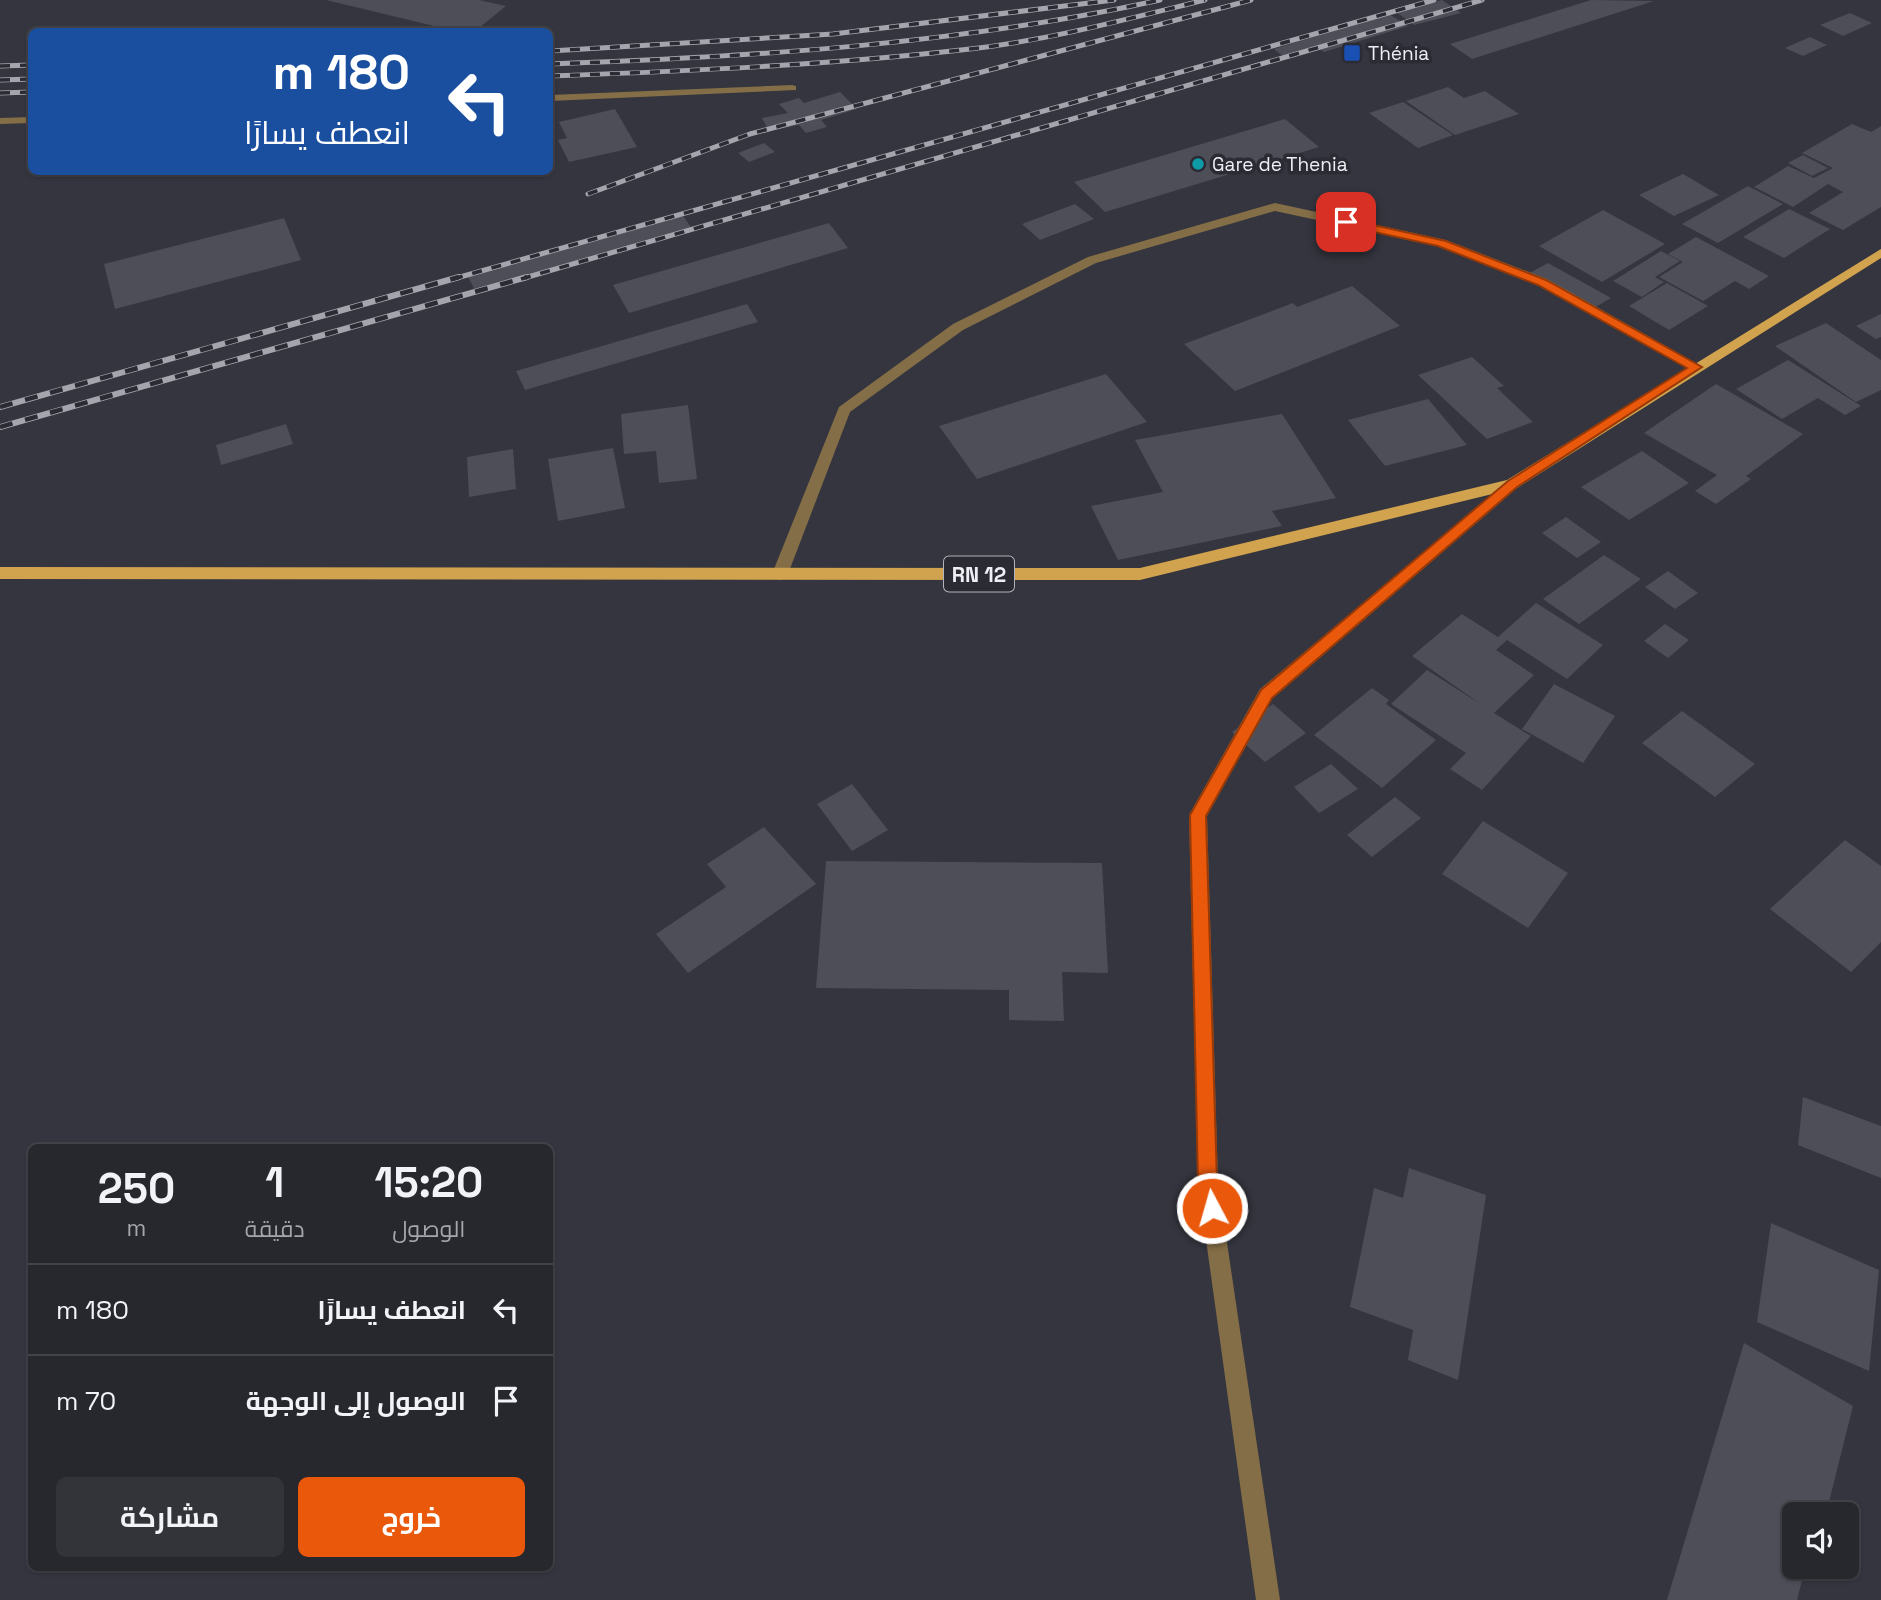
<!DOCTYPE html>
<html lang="ar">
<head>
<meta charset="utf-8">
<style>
	:root { --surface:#27282e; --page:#33343a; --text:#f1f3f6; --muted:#a4a6aa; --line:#43444a; --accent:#ea580c }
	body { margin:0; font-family:"Space Grotesk",Cairo,sans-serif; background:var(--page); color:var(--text); direction:rtl; height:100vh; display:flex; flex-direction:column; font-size:26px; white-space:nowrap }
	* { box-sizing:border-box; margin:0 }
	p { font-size:23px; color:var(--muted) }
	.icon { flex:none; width:38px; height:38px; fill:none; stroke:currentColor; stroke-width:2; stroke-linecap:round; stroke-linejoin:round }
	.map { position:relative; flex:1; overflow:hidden; direction:ltr }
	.panel { position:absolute; left:28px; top:1144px; width:525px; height:427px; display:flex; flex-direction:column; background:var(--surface); border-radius:10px; box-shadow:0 2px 5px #0004,0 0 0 2px var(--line); direction:rtl }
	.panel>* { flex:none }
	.banner { position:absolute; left:28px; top:28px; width:525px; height:147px; border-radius:10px; box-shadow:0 2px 5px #0004,0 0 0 2px var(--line); direction:rtl; background:#1a4fa0; color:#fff; overflow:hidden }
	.controls { position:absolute; left:1782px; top:1502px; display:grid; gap:14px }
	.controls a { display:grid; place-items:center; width:77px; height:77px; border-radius:10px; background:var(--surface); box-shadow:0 2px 5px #0004,0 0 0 2px var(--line); font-size:35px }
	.pin { position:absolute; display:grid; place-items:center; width:60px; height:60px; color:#fff; margin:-30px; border-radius:14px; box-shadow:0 4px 10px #0006 }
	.me { position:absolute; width:77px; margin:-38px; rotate:354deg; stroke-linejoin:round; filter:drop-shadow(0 0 5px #0008) }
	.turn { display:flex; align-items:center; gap:24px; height:147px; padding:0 28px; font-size:32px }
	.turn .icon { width:91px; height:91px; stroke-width:2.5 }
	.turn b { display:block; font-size:49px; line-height:60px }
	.eta { display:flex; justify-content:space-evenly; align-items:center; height:119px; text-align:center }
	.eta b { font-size:42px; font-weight:700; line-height:49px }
	.button { display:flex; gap:14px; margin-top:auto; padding:14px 28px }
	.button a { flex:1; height:80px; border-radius:10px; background:var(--accent); color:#fff; font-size:28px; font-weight:700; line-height:80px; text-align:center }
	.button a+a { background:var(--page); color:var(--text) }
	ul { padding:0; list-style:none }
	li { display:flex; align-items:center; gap:21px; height:91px; padding:0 28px; border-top:2px solid var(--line) }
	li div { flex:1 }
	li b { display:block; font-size:26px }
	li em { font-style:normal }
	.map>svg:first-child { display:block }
	.building { fill:#4d4e57 }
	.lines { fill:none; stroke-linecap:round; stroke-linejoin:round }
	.service { fill:#846e47; fill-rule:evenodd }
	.minor { fill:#846e47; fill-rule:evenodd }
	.primary { fill:#d2a34e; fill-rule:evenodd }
	.rail-far1-casing { stroke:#a5a5ad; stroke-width:5 }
	.rail-casing { stroke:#a5a5ad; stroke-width:6 }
	.rail-far1 { stroke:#2a2b33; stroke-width:3.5; stroke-dasharray:10; stroke-linecap:butt }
	.rail { stroke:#2a2b33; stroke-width:4.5; stroke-dasharray:13; stroke-linecap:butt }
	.route { fill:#ea580c; stroke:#983908; stroke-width:2 }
	.transit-dot { fill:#1a4fb4; stroke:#2a2b33; stroke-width:2.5 }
	.culture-dot { fill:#0f9aa8; stroke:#2a2b33; stroke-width:2.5 }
	.labels { text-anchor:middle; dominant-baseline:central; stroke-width:7; stroke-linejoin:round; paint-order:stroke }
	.far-poi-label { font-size:19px; fill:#eeeef4; stroke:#2a2b33; text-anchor:start }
	.shield { fill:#2a2b33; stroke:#b3b4ba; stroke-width:2 }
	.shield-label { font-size:21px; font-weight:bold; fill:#eeeef4 }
</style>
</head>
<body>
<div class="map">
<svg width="1881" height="1600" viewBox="0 0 1881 1600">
	<rect width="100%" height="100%" fill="#34353e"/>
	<!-- building -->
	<path class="building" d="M326,0H479L506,6L474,32H459Z
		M1442,0L1461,13L1414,25L1396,12Z
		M1591,0L1654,1L1472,59L1450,44Z
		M1850,13L1872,23L1843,36L1820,25Z
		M1389,14L1408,26L1324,52L1317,47L1284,57L1274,49Z
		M1810,37L1827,45L1803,56L1785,48Z
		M1448,87L1464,98L1485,91L1519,114L1455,135L1406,101Z
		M840,92L857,109L821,120L827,127L806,133L799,125L769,131L762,118L788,113L779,104L799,98L804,103Z
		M1403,102L1453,135L1418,148L1369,113Z
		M615,109L637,147L569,162L558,140L567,138L559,122Z
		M1285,119L1319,147L1105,212L1074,182Z
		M1852,124L1871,132L1881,126V207L1843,230L1809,213L1843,192L1828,184L1793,207L1754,187L1788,166L1814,178L1833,168L1802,153Z
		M764,143L775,152L749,162L738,153Z
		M1803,155L1828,168L1812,176L1788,163Z
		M1683,174L1719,195L1674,216L1639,195Z
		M1748,186L1783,204L1718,243L1682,224Z
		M1075,204L1094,219L1040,240L1022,224Z
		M1789,209L1830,229L1784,258L1743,237Z
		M1603,210L1665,244L1602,282L1539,246Z
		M681,213L693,230L477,294L467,275Z
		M284,218L301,260L115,309L104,264Z
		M829,223L848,248L629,313L613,285Z
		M1696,237L1769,276L1749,289L1735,281L1703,301L1659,277L1683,262L1668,254Z
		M1661,251L1680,261L1655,277L1664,282L1642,297L1613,281Z
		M1548,263L1611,298L1589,311L1526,275Z
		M1667,283L1708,306L1669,330L1629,306Z
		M1352,286L1400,326L1235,391L1184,344L1293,303L1297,307Z
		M747,304L758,322L525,390L516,371Z
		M1881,314V337L1876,339L1856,326Z
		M1826,323L1881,360V390L1856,402L1775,346Z
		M1472,357L1504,386L1497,388L1533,422L1487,439L1418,375Z
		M1788,360L1861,406L1845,415L1818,398L1782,419L1736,389Z
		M1106,374L1147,422L977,479L939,426Z
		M1716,384L1803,434L1746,476L1751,479L1716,504L1695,491L1717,475L1644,433Z
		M1428,399L1467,445L1385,466L1348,420Z
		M688,405L697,479L659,483L656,451L624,454L621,414Z
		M1282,414L1336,498L1272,511L1282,526L1118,560L1091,506L1163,492L1135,440Z
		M286,424L293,444L221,465L216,445Z
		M613,448L625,508L558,521L548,459Z
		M513,449L516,489L469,497L467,457Z
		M1642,451L1689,483L1629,520L1581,487Z
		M1566,517L1601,542L1577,558L1542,533Z
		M1604,555L1641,579L1579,624L1543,599Z
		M1668,571L1698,593L1675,609L1645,587Z
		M1536,603L1603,645L1567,679L1507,640L1496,650L1534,675L1494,713L1531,736L1482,790L1450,769L1466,753L1391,704L1427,670L1482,705L1412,656L1462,614L1498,637Z
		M1665,624L1689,640L1668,658L1644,641Z
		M1554,684L1615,716L1583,763L1522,729Z
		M1372,688L1389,700L1386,704L1436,740L1382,788L1314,735Z
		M1273,704L1306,733L1265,762L1232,732Z
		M1682,711L1755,764L1715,797L1642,743Z
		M1331,764L1358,789L1319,813L1294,787Z
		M852,784L888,830L852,851L817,804Z
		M1395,797L1421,818L1372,857L1347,835Z
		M1483,821L1568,873L1528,928L1442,874Z
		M764,827L816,884L688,973L656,934L726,887L707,864Z
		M1845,840L1881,866V942L1851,972L1770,909Z
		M826,861L1102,863L1108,973L1062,972L1064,1021L1009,1020V990L816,988Z
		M1803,1097L1881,1126V1178L1798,1145Z
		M1409,1168L1486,1195L1458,1380L1408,1360L1413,1330L1350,1307L1374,1188L1403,1198Z
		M1771,1223L1879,1270L1869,1371L1757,1322Z
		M1744,1343L1853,1406L1826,1514H1794V1566H1813L1812,1573L1805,1569L1797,1600H1667Z"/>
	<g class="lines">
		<!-- service -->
		<path class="service" d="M792,85L796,86V90L550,101V95Z
			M32,117V123L0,124V118Z
			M1275,203L1446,240L1547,279L1703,367L1701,370H1691L1537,285L1438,246L1275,211L1096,263L963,330L850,412L788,574L780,580L775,578L772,574L839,407L953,324L1088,257Z"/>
		<!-- minor -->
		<path class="minor" d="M1512,479L1517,480V488L1272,699L1207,816L1218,1182L1280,1600H1256L1198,1182L1189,815L1260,689Z"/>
		<!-- primary -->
		<path class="primary" d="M1881,249V258L1517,488L1140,580L0,579V567L1140,568L1507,480Z"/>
		<!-- rail-far1 casing -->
		<g class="rail-far1-casing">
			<path id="rail-far1" d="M550,51L833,34L1114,0
				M550,64C754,57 961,44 1160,0
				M0,66L32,65
				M550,76C690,71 831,65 970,49C1050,40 1127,19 1205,0
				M0,80L32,79
				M0,93L32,92
				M588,194L750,134L1251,0
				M453,279L1434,0
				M521,279L1482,0"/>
		</g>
		<!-- rail casing -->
		<g class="rail-casing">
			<path id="rail" d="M0,407L459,277
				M0,427L527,277"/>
		</g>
		<!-- rail-far1 -->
		<use href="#rail-far1" class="rail-far1"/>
		<!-- rail -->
		<use href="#rail" class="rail"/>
	</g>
	<!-- route -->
	<path class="route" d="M1346,219L1446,241L1546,280L1702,367L1517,487L1272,698L1206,816L1217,1182L1221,1208L1218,1215L1212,1218L1205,1215L1198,1182L1190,815L1261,690L1508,481L1687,368L1538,285L1438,246L1342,225L1341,222Z"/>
	<!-- markers -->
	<rect class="transit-dot" x="1343" y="44" width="18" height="18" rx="3.5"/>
	<circle class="culture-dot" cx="1198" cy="164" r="7"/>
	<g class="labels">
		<!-- far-poi labels -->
		<g class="far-poi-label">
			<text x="1368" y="53">Thénia</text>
			<text x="1212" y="164">Gare de Thenia</text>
		</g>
		<!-- shield labels -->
		<rect class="shield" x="944" y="556.5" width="70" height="35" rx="5"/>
		<g class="shield-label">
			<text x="979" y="574">RN 12</text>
		</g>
	</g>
</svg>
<div class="controls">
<a><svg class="icon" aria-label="sound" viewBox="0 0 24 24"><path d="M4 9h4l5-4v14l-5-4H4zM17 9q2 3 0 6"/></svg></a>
</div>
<div class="pin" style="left:1346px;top:222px;background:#d93025"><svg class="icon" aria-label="arrive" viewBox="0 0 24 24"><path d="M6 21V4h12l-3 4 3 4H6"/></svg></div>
<svg class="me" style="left:1212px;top:1208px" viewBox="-20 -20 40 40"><circle r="17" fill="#ea580c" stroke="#fff" stroke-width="3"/><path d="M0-11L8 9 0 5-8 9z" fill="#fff"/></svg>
<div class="banner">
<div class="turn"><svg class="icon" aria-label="left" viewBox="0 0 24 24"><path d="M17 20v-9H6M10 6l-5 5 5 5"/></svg><div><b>180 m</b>انعطف يسارًا</div></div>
</div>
<section class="panel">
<div class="eta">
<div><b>15:20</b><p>الوصول</p></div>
<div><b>1</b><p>دقيقة</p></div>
<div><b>250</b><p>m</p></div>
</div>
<ul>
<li><svg class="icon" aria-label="left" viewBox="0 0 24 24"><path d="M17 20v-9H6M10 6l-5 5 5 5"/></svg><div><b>انعطف يسارًا</b></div><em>180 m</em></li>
<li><svg class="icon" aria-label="arrive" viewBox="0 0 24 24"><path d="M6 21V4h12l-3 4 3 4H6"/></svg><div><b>الوصول إلى الوجهة</b></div><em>70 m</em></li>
</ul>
<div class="button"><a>خروج</a><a>مشاركة</a></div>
</section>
</div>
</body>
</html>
